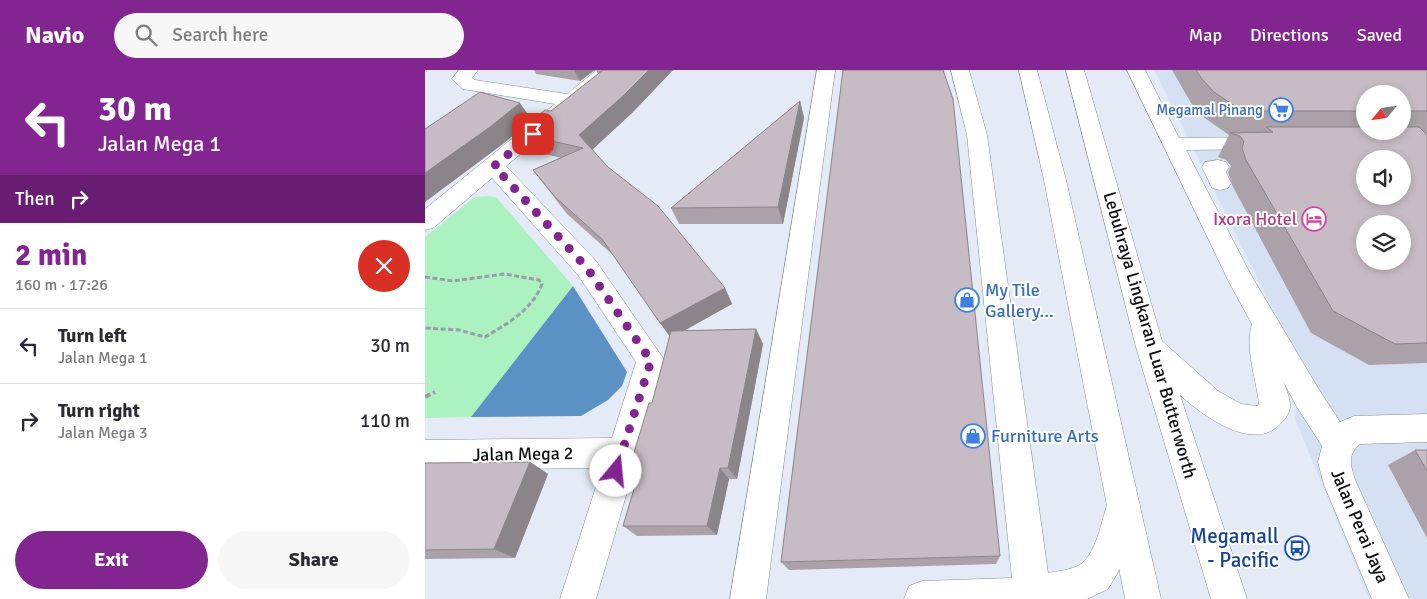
<!DOCTYPE html>
<html lang="en">
<head>
<meta charset="utf-8">
<style>
	:root { --surface:#fff; --page:#f7f7f7; --text:#2b2b33; --muted:#7c7c81; --line:#e1e1e2; --accent:#822590 }
	body { margin:0; font-family:Signika,sans-serif; background:var(--page); color:var(--text); height:100vh; display:flex; flex-direction:column; font-size:19px; white-space:nowrap }
	* { box-sizing:border-box; margin:0 }
	p { font-size:16px; color:var(--muted) }
	.icon { flex:none; width:28px; height:28px; fill:none; stroke:currentColor; stroke-width:2; stroke-linecap:round; stroke-linejoin:round }
	.map { position:relative; flex:1; overflow:hidden }
	.side { display:flex; flex-direction:column; background:var(--surface); width:425px }
	.side>* { flex:none }
	.guide { background:#822590; color:#fff; overflow:hidden }
	.needle { width:32px; rotate:241deg }
	.buttons { position:absolute; left:931px; top:15px; display:grid; gap:10px }
	.buttons a { display:grid; place-items:center; width:55px; height:55px; border-radius:50%; background:var(--surface); box-shadow:0 2px 8px #0003; font-size:25px }
	.pin { position:absolute; display:grid; place-items:center; width:42px; height:42px; color:#fff; margin:-21px; border-radius:10px; box-shadow:0 2px 8px #0006 }
	.me { position:absolute; width:55px; margin:-28px; rotate:17deg; stroke-linejoin:round; filter:drop-shadow(0 0 4px #0008) }
	.turn { display:flex; align-items:center; gap:18px; height:105px; padding:0 15px; font-size:22px }
	.turn .icon { width:65px; height:65px; stroke-width:2.5 }
	.turn b { display:block; font-size:35px; line-height:42px }
	.then { display:flex; align-items:center; height:48px; padding:0 15px; background:#0003; gap:10px; font-size:19px }
	.round { display:grid; place-items:center; flex:none; width:52px; height:52px; border-radius:26px; background:var(--page) }
	.overview { display:flex; align-items:center; justify-content:space-between; height:85px; padding:0 15px }
	h1 { font-size:30px; font-weight:800; line-height:38px; color:var(--accent) }
	.action { display:flex; gap:10px; margin-top:auto; padding:10px 15px }
	.action a { flex:1; height:58px; border-radius:30px; background:var(--accent); color:#fff; font-size:20px; font-weight:800; line-height:58px; text-align:center }
	.action a+a { background:var(--page); color:var(--text) }
	ul { padding:0; list-style:none }
	li { display:flex; align-items:center; gap:15px; height:75px; padding:0 15px; border-top:1px solid var(--line) }
	li div { flex:1 }
	li b { display:block; font-size:19px }
	li em { font-style:normal }
	header { display:flex; align-items:center; gap:30px; box-sizing:border-box; height:70px; padding:0 25px; background:var(--accent); color:#fff }
	header strong { font-size:24px }
	nav { display:flex; gap:28px; margin-inline-start:auto; font-size:18px }
	.search { width:350px; height:45px; background:var(--page); display:flex; align-items:center; gap:12px; box-sizing:border-box; padding:0 18px; border-radius:28px; color:var(--muted); font-size:19px }
	main { display:flex; flex:1; min-height:0 }
	.map>svg:first-child { display:block }
	.built { fill:#d5e1f2; fill-rule:evenodd }
	.green { fill:#acf1c0 }
	.water { fill:#5c91c6 }
	.lines { fill:none; stroke-linecap:round; stroke-linejoin:round }
	.minor-casing { stroke:#868d97; stroke-width:1 }
	.highway-casing { stroke:#868d97; stroke-width:1 }
	.path-far1 { stroke:#989ea6; stroke-width:3; stroke-dasharray:5 2.5; stroke-linecap:butt }
	.path { stroke:#989ea6; stroke-width:4; stroke-dasharray:6 3; stroke-linecap:butt }
	.minor { fill:#fff; fill-rule:evenodd }
	.highway { fill:#fff; fill-rule:evenodd }
	.wall { fill:#aba2a9; fill-rule:evenodd }
	.shaded-wall { fill:#8b848a }
	.building { fill:#c7bcc5; stroke:#8b848a; fill-rule:evenodd }
	.route { stroke:#822590; stroke-width:9; stroke-dasharray:0 16.2 }
	.labels { text-anchor:middle; dominant-baseline:central; stroke-width:4; stroke-linejoin:round; paint-order:stroke }
	.far-shop-label { font-size:15px; fill:#366cbe; stroke:#fff; text-anchor:end }
	.hotel-label { font-size:18px; fill:#b23c85; stroke:#fff; text-anchor:end }
	.shop-label { font-size:18px; fill:#366cbe; stroke:#fff; text-anchor:start }
	.street-label { font-size:18px; fill:#0c0e12; stroke:#fff }
	.near-transit-label { font-size:21px; fill:#164399; stroke:#fff; text-anchor:end }
</style>
</head>
<body>
<header>
<strong>Navio</strong>
<div class="search"><svg class="icon" aria-label="search" viewBox="0 0 24 24"><circle cx="10" cy="10" r="6"/><path d="M15 15l6 6"/></svg>Search here</div>
<nav><a>Map</a><a>Directions</a><a>Saved</a></nav>
</header>
<main>
<section class="side">
<div class="guide">
<div class="turn"><svg class="icon" aria-label="left" viewBox="0 0 24 24"><path d="M17 20v-9H6M10 6l-5 5 5 5"/></svg><div><b>30 m</b>Jalan Mega 1</div></div>
<div class="then">Then<svg class="icon" aria-label="right" viewBox="0 0 24 24"><path d="M7 20v-9h11M14 6l5 5-5 5"/></svg></div>
</div>
<div class="overview"><div><h1>2 min</h1><p>160 m · 17:26</p></div><a class="round" style="background:#d93025;color:#fff"><svg class="icon" aria-label="close" viewBox="0 0 24 24"><path d="M6 6l12 12M18 6L6 18"/></svg></a></div>
<ul>
<li><svg class="icon" aria-label="left" viewBox="0 0 24 24"><path d="M17 20v-9H6M10 6l-5 5 5 5"/></svg><div><b>Turn left</b><p>Jalan Mega 1</p></div><em>30 m</em></li>
<li><svg class="icon" aria-label="right" viewBox="0 0 24 24"><path d="M7 20v-9h11M14 6l5 5-5 5"/></svg><div><b>Turn right</b><p>Jalan Mega 3</p></div><em>110 m</em></li>
</ul>
<div class="action"><a>Exit</a><a>Share</a></div>
</section>
<div class="map">
<svg width="1002" height="529" viewBox="0 0 1002 529">
	<rect width="100%" height="100%" fill="#e4ebf6"/>
	<!-- built -->
	<path class="built" d="M729,0H1002V529H944L870,349L875,293ZM940,24H978V61H940ZM940,89H978V126H940ZM940,154H978V191H940Z"/>
	<!-- green -->
	<path class="green" d="M61,126L71,127L148,216L46,347L0,348V167L50,127Z"/>
	<!-- water -->
	<path class="water" d="M148,216L202,302L197,316L183,330L156,346L46,347Z"/>
	<g class="lines">
		<!-- minor casing -->
		<g class="minor-casing">
			<path id="minor" d="M34,0H53L47,8L50,10L142,24L172,0H192L155,35L81,96L171,191L240,291L171,529H135L177,398L0,400V370L187,368L211,292L153,205L67,108L8,158L0,160V139L130,34L38,19L27,9Z
				M392,0H410L341,529H305Z
				M526,0H544L562,65L623,503C634,501 647,500 656,494C673,482 678,442 686,423L698,418L710,423L715,435L705,473L692,504L683,519L662,529H479L484,516L497,511L587,508L542,65Z
				M702,0H720L754,68L838,67L845,68L848,73L845,78L838,79L761,80L826,205L893,318L915,352L929,346L1002,344V372L935,374C921,386 926,397 931,412L984,529H947L899,415L893,392L897,376L872,337L804,212Z
				M793,90L801,92L804,97L801,102L806,113L803,118L795,120L787,118L777,97L780,92Z"/>
		</g>
		<!-- highway casing -->
		<g class="highway-casing">
			<path id="highway" d="M594,0H612L641,110L736,529H700L619,110Z
				M641,0H659L737,271L793,321L816,334L832,336L834,334C831,306 817,273 830,246L840,243L850,246C857,261 853,279 854,296C855,309 865,322 865,336C865,343 860,349 856,353C829,384 777,345 755,325L822,529H786L711,277Z"/>
		</g>
		<!-- path-far1 -->
		<path class="path-far1" d="M0,207L28,211L80,204L114,210L117,214C108,239 82,254 60,267L34,260L0,258"/>
		<!-- path -->
		<path class="path" d="M0,327L10,322"/>
		<!-- minor -->
		<use href="#minor" class="minor"/>
		<!-- highway -->
		<use href="#highway" class="highway"/>
	</g>
	<!-- wall -->
	<path class="wall" d="M109,0H170L155,11L111,4Z
		M171,0H248L207,43L167,79L183,97L300,218L307,234L258,261L331,259L338,274L312,409H304L292,465L212,466L198,456L213,406L204,399L227,333L245,267L188,185L142,144L108,100L136,88L103,80L91,63L126,41L173,4Z
		M747,0H1002V293L944,295L886,263L807,115L803,102L806,96L801,90L793,87L804,65L777,46L766,33ZM940,24H978V61H940Z
		M375,31L379,48L358,154H254L246,138Z
		M990,380H1002V468L963,395Z
		M105,392L123,404L90,488L0,489V393Z
		M575,486L571,494L364,500L356,492Z"/>
	<!-- shaded-wall -->
	<path class="shaded-wall" d="M149,0H170L155,11Z
		M224,0H248L207,43L165,82L154,65Z
		M375,31L379,48L358,154L353,137Z
		M95,33L107,50L78,74L0,132V103Z
		M300,218L307,234L246,268L235,253Z
		M331,259L338,274L312,409L303,398Z
		M105,392L123,404L90,488L69,479Z
		M295,398L304,409L292,465L282,456Z"/>
	<!-- building -->
	<path class="building" d="M178,0H224L198,26L154,65L183,97L233,136L300,218L235,253L177,169L130,127L108,100L158,78L91,63L120,40L126,41Z
		M418,0H518L528,29L575,486L356,492Z
		M771,0H1002V41H978V24H940V41H817L789,22L777,9Z
		M55,22L95,33L65,57L0,103V59Z
		M375,31L353,137L246,138Z
		M841,57H940V61H978V57H994L1002,65V273L970,274L908,241L821,90L817,78L819,72L815,66L805,63L848,62ZM940,89H978V126H940ZM940,154H978V191H940Z
		M331,259L303,398H295L282,456H198L215,399H204L224,333H227L246,261Z
		M990,380H1002V401Z
		M105,392L69,479L0,480V393Z"/>
	<g class="lines">
		<!-- route -->
		<path class="route" d="M108,64L69,96L162,198L226,291L191,401"/>
	</g>
	<!-- icons -->
	<defs>
		<g id="supermarket-ring" transform="scale(1.25)"><circle r="9.5" fill="#fff" stroke="#3f7fe0" stroke-width="1.5"/><path d="M-6-5.5h2.5l.6 2H6L4.5 2H-2.5L-4.4-4H-6ZM-1.5 3.2a1.3 1.3 0 1 0 .1 0ZM3 3.2a1.3 1.3 0 1 0 .1 0Z" fill="#3f7fe0"/></g>
		<g id="hotel-ring" transform="scale(1.25)"><circle r="9.5" fill="#fff" stroke="#d1479c" stroke-width="1.5"/><path d="M-6-4.5h1.5V1H6V5H4.5V3h-9V5H-6ZM-4 0a1.8 1.8 0 1 1 3.6 0ZM.5 0V-2.5h3Q6-2.5 6 0Z" fill="#d1479c"/></g>
		<g id="shop-ring" transform="scale(1.25)"><circle r="9.5" fill="#fff" stroke="#3f7fe0" stroke-width="1.5"/><path d="M-5-2.5h2.3a2.7 3.5 0 0 1 5.4 0H5L5.5 6h-11ZM-1.5-2.5h3a1.5 2.3 0 0 0-3 0Z" fill="#3f7fe0"/></g>
		<g id="bus-ring" transform="scale(1.25)"><circle r="9.5" fill="#fff" stroke="#1a4fb4" stroke-width="1.5"/><path d="M-5-6H5V4H4V6H2V4H-2V6H-4V4H-5ZM-3.5-4V0h7V-4ZM-3.5 1.2v1.5H-2V1.2ZM2 1.2v1.5H3.5V1.2Z" fill="#1a4fb4"/></g>
	</defs>
	<g fill-rule="evenodd">
		<use href="#supermarket-ring" x="856" y="40"/>
		<use href="#hotel-ring" x="889" y="149"/>
		<use href="#shop-ring" x="542" y="230"/>
		<use href="#shop-ring" x="548" y="366"/>
		<use href="#bus-ring" x="872" y="478"/>
	</g>
	<g class="labels">
		<!-- far-shop labels -->
		<g class="far-shop-label">
			<text x="838" y="40">Megamal Pinang</text>
		</g>
		<!-- hotel labels -->
		<g class="hotel-label">
			<text x="872" y="149">Ixora Hotel</text>
		</g>
		<!-- shop labels -->
		<g class="shop-label">
			<text x="560" y="220">My Tile<tspan x="560" dy="21">Gallery...</tspan></text>
			<text x="566" y="366">Furniture Arts</text>
		</g>
		<!-- street labels -->
		<g class="street-label">
			<text transform="translate(725 265) rotate(74)">Lebuhraya Lingkaran Luar Butterworth</text>
			<text transform="translate(98 384) rotate(-1)">Jalan Mega 2</text>
			<text transform="translate(935 456) rotate(67)">Jalan Perai Jaya</text>
		</g>
		<!-- near-transit labels -->
		<g class="near-transit-label">
			<text x="854" y="466">Megamall<tspan x="854" dy="24">- Pacific</tspan></text>
		</g>
	</g>
</svg>
<div class="buttons">
<a><svg class="needle" viewBox="-14 -14 28 28"><path d="M0-13l5 13h-10z" fill="#e53935"/><path d="M0 13l5-13h-10z" fill="#7c7c81"/></svg></a>
<a><svg class="icon" aria-label="sound" viewBox="0 0 24 24"><path d="M4 9h4l5-4v14l-5-4H4zM17 9q2 3 0 6"/></svg></a>
<a><svg class="icon" aria-label="layers" viewBox="0 0 24 24"><path d="M12 4l9 5-9 5-9-5zM3 14l9 5 9-5"/></svg></a>
</div>
<div class="pin" style="left:108px;top:64px;background:#d93025"><svg class="icon" aria-label="arrive" viewBox="0 0 24 24"><path d="M6 21V4h12l-3 4 3 4H6"/></svg></div>
<svg class="me" style="left:191px;top:401px" viewBox="-20 -20 40 40"><circle r="19" fill="#fff"/><path d="M0-13L10 11 0 6-10 11z" fill="#822590"/></svg>
</div>
</main>
</body>
</html>
